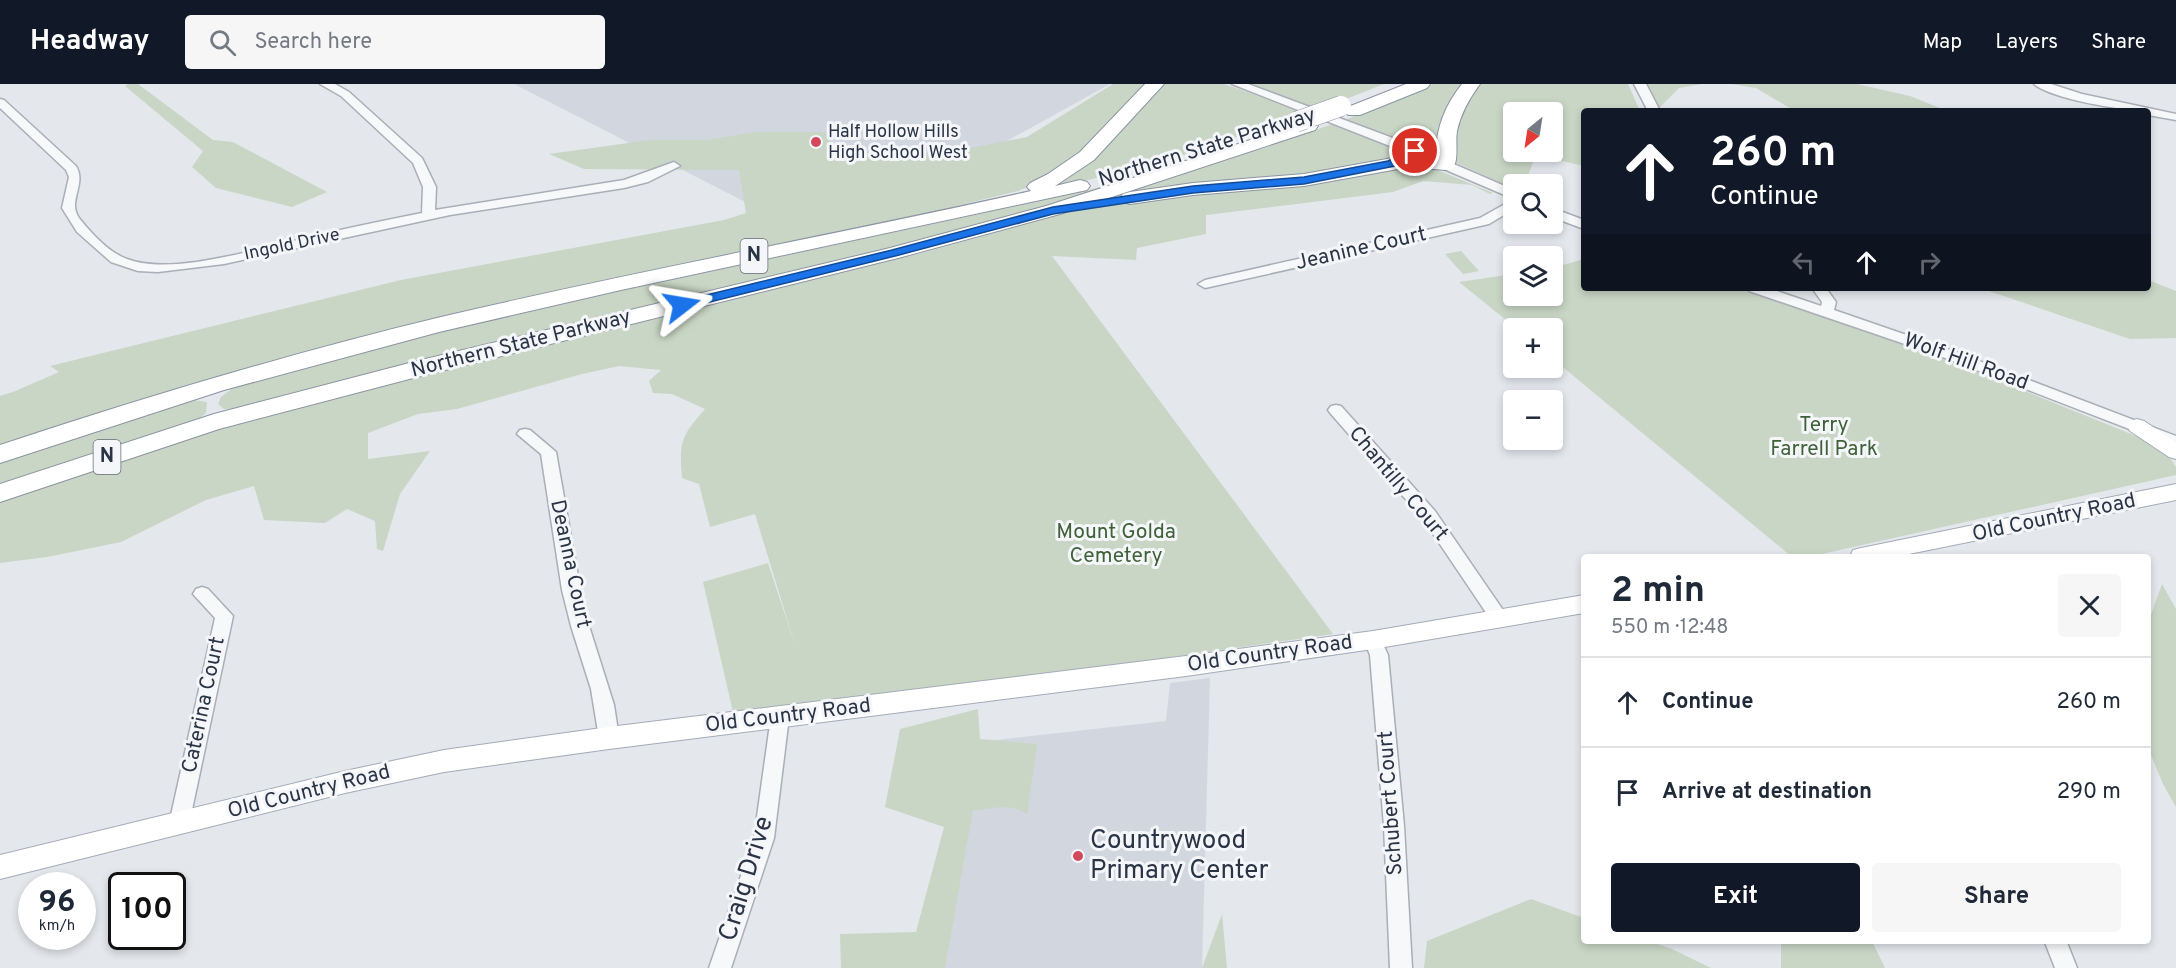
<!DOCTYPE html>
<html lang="en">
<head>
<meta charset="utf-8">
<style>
	:root { --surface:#fff; --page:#f6f6f7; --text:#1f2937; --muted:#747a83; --line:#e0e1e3; --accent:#111827 }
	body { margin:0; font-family:Overpass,sans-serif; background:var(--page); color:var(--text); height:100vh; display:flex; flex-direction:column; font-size:22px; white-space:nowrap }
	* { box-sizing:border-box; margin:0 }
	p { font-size:20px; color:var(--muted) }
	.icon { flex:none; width:33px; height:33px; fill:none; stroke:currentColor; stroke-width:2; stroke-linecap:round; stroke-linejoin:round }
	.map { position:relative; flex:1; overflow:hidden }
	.details { position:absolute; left:1581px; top:470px; width:570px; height:390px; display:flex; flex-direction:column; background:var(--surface); border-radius:6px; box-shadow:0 3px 9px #0003 }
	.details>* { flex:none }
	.banner { position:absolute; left:1581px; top:24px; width:570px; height:183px; border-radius:6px; box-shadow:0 3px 9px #0003; background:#111827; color:#fff; overflow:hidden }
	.needle { width:39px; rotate:210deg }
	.tools { position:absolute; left:1503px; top:18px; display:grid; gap:12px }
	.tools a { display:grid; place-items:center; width:60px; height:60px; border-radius:6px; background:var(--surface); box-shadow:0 3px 9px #0003; font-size:30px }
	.speed { position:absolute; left:18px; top:788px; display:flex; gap:12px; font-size:30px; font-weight:700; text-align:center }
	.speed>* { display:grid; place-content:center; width:78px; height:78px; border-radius:50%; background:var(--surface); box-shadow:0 3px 9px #0003; line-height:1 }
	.speed small { font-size:15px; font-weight:400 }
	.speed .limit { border:3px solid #111; border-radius:9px; background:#fff; color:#111 }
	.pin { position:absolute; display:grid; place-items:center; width:51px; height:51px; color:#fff; margin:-26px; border:3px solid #fff; border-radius:50%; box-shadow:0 2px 6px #0007 }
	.me { position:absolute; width:66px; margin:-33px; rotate:76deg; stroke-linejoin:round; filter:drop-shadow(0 0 4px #0008) }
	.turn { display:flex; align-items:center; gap:21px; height:126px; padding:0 30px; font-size:27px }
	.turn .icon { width:78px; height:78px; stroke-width:2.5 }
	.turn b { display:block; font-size:42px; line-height:51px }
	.lanes { display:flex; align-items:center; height:57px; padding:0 30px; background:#0003; justify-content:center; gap:30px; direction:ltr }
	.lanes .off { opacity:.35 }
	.round { display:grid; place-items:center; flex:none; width:63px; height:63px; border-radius:6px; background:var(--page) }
	.overview { display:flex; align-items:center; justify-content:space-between; height:102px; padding:0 30px }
	h1 { font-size:36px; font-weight:700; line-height:45px }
	.button { display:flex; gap:12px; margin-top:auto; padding:12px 30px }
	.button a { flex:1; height:69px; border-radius:6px; background:var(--accent); color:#fff; font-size:24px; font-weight:700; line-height:69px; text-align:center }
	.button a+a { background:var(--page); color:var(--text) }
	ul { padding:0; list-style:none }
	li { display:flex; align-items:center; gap:18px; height:90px; padding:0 30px; border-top:2px solid var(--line) }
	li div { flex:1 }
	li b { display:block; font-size:22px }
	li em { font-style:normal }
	header { display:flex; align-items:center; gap:36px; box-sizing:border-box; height:84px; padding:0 30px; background:var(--accent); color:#fff }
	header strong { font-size:28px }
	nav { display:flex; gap:33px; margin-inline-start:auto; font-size:21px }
	.search { width:420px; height:54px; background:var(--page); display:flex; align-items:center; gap:15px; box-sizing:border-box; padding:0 21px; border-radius:6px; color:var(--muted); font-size:22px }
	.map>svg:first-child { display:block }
	.built { fill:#d2d6de }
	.green { fill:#c9d6c5; fill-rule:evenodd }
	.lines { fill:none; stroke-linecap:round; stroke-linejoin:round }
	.minor-casing { stroke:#a9aeb7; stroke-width:3 }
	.major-casing { stroke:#a3abb8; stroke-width:2 }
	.highway-casing { stroke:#8b94a3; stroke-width:2 }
	.minor { fill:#f7f8fa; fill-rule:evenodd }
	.major { fill:#fff; fill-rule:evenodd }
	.highway { fill:#fff; fill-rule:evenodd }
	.highway-bridge-casing { stroke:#8b94a3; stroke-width:21; stroke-linecap:butt }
	.highway-bridge { stroke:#fff; stroke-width:20 }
	.route { fill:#1a73e8; stroke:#114b97; stroke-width:1.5 }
	.poi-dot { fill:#d1495b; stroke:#f4f6f9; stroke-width:2 }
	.labels { text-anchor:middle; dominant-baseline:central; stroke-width:6; stroke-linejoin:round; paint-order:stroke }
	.far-poi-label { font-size:18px; fill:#2b3445; stroke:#f4f6f9; text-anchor:start }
	.far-street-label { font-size:18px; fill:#2b3445; stroke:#f4f6f9 }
	.shield { fill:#f4f6f9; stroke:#676e7b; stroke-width:1.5 }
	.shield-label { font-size:20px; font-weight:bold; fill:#2b3445 }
	.street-label { font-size:21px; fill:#2b3445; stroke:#f4f6f9 }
	.park-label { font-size:21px; fill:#3f6138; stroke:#f4f6f9 }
	.near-poi-label { font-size:26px; fill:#2b3445; stroke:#f4f6f9; text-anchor:start }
	.near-street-label { font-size:26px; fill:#2b3445; stroke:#f4f6f9 }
</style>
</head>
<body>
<header>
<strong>Headway</strong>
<div class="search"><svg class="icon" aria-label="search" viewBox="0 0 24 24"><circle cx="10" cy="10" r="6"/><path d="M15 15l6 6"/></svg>Search here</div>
<nav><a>Map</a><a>Layers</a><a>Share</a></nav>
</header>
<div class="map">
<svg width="2176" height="884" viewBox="0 0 2176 884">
	<rect width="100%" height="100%" fill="#e4e7ec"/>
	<!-- built -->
	<path class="built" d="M514,0H1110L900,116L800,146Z
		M1210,594L1202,884H934L970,659L1166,637L1170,599Z"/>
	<!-- green -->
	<path class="green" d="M128,0H138L213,56L233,58L327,108L292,123L216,104L192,83L203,67L125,2Z
		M1113,0H1151L1111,44L1052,93L1018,107L887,139L640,191L0,365V312L13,308L59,288L50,282L401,196L724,136L746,129L739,86L584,85L549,70L650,56H707L756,48H825L835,69L956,67L1027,53Z
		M1158,0H1224L1308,29L1177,73L1030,111L1057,97Z
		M1250,0H1384L1318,26Z
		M1433,0H1467L1437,69L1345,36Z
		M1477,0H1628L1640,27H1584V82L1536,71L1528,91L1506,101L1457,79L1451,74L1454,43ZM1514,28H1552V68H1514Z
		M1645,0H1702L1679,4L1659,24Z
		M1731,0H1857L1910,12L1947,27H1795L1756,4Z
		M1338,38L1406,70C1389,79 1368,82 1349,86C1272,102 1193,101 1116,114L1114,112L1258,64L1262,65Z
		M1200,74L1107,106L818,184L238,325H224L218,320L221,313L233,304L464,237L614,208L970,132L1101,103Z
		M1423,80L1493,109L1490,110L1472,101L1423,97L1393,108L1206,131V150L1137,164L1136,176L1052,172L1333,550L1053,590L733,628L703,498L768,479L795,561L755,430L710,443L699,400L682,394C679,357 681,353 705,325L672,310L653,309L649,297L661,286L619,282L582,290L457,325L418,330L368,349V375L430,367L400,410L383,467L377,465L375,437L347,425L325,439L264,436L254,402L206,416L121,458L47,473L0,479V414L164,359L384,299L922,169L1074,126L1133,116Z
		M1461,167L1479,187L1463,190L1445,170Z
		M1584,175V204H1742L1946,275L2163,363L2176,383V391L1813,472H1791L1553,275L1552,244H1516L1459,198L1513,190L1514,212H1552L1553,184Z
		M2148,196L2176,207V254L2130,255L1980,204H2148Z
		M194,316L207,318L206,329L197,337L0,403V375L119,337Z
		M2162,500L2176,525V723L2163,700L2148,664V539Z
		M978,625L980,655L1037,660L1027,730C1005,717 995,726 973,726L945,884H841L840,850L916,848L944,743L885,723L900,645Z
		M1531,815L1584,834V856L1649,857L1672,865L1711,884H1424L1427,857Z
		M1222,830L1227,884H1202Z
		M1781,857H1872L1885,884H1781Z"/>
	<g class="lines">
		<!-- minor casing -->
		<g class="minor-casing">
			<path id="minor" d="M320,0H335L349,8L422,74L436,103L435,126L624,96L674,78L680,82L648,98L624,104L450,131L224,180L158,188L138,187L111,178L77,148L62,124L69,93L66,86L0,24V15L4,16L76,82C87,100 67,117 79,134C91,149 109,169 127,175C171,192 256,165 302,155C342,145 382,137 422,129L423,103L413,79L341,12Z
				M1232,0H1248L1398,56L1514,106V115L1390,62Z
				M1634,0H1646L1660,27H1648Z
				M2034,0H2051L2082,10L2176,30V36L2148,31V27C2124,27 2052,15 2034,0Z
				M1514,115V125L1489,140L1205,204L1198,200L1205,196L1480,134Z
				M1552,124L1584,136V145L1552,133Z
				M1747,204H1768L1821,222L1822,218L1812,204H1826L1836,218L1834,226L1950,266L2176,352V363L1940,272L1749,207Z
				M1336,321L1341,322L1435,427L1505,529L1508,534L1505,539L1499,541L1493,539L1423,435L1331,330L1328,326L1331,322Z
				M525,345L530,346L556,368L584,526L614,621L619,654L616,660L609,662L602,660L599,654L591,605L571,542L562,506L541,370L517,350L520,346Z
				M202,503L208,505L233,532L189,740L186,746L179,749L172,746L169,740L215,534L193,510L196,505Z
				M1373,549L1379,551L1388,571L1404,742L1412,884H1390L1384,742L1370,571L1364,556L1367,551Z
				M780,625L787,627L789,633L774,754L731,884H709L754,754L771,633L773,627Z
				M2044,856H2066L2077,884H2055Z"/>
		</g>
		<!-- major casing -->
		<g class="major-casing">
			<path id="major" d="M2137,335L2144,337L2176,358V375L2169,373L2130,347L2127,342L2130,337Z
				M2176,400V416L1899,472H1850L1853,466L1861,464Z
				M1584,511V529L1373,565L1186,592L609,665L444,688L345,709L0,795V771L345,687L444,666L609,643L1186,572L1373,547Z"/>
		</g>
		<!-- highway casing -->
		<g class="highway-casing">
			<path id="highway" d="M1145,0H1164L1094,76L1055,102L1080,96L1087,98L1090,102L1087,106L621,206L439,248L224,306L0,379V361C145,313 292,269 441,233C636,187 834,151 1031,107L1027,103L1030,99L1048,90L1080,68Z
				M1406,0H1430L1427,4L1360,31H1348L1345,27L1348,23Z
				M1462,0H1480C1469,15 1461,29 1457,47C1455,58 1459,75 1453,84L1446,86L1409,83L1304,102L1193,111L1130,120L1123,118L1120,114L1123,110L1130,108L1193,99L1304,90L1409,71L1436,74C1435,46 1445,21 1462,0Z
				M1309,37L1315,38L1318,42L1315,46L1060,130L902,173L417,293L219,345L0,418V400L214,330L417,277L890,164L1046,122Z"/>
		</g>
		<!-- minor -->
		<use href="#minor" class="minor"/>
		<!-- major -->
		<use href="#major" class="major"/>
		<!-- highway -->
		<use href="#highway" class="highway"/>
		<!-- highway-bridge casing -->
		<g class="highway-bridge-casing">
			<path id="highway-bridge" d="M1296,38L1341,22"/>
		</g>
		<!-- highway-bridge -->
		<use href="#highway-bridge" class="highway-bridge"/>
	</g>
	<!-- route -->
	<path class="route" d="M1412,65L1420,67L1395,82L1304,100L1193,109L1053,130L899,171L682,225L677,221L682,217L892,166L1053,123L1193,102L1304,93L1388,77Z"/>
	<!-- markers -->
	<g class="poi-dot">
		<circle cx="816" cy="58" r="6"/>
		<circle cx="1078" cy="772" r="6"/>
	</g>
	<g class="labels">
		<!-- far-poi labels -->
		<g class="far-poi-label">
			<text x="828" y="48">Half Hollow Hills<tspan x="828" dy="21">High School West</tspan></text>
		</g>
		<!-- far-street labels -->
		<g class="far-street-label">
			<text transform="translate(292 161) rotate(-12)">Ingold Drive</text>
		</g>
		<!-- shield labels -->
		<g class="shield">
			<rect x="740.5" y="155" width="27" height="34" rx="4.5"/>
			<rect x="93.5" y="356" width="27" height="34" rx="4.5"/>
		</g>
		<g class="shield-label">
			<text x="754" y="172">N</text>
			<text x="107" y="373">N</text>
		</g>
		<!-- street labels -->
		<g class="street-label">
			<text transform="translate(1207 64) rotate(-17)">Northern State Parkway</text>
			<text transform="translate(1361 165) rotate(-13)">Jeanine Court</text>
			<text transform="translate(521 260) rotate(-14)">Northern State Parkway</text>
			<text transform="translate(1966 278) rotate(20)">Wolf Hill Road</text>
			<text transform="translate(1398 400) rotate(50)">Chantilly Court</text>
			<text transform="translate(2054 434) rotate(-12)">Old Country Road</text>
			<text transform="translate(570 480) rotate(78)">Deanna Court</text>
			<text transform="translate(1270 570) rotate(-8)">Old Country Road</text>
			<text transform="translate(204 621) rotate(-78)">Caterina Court</text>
			<text transform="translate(788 632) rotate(-7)">Old Country Road</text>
			<text transform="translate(309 708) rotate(-14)">Old Country Road</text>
			<text transform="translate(1391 719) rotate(-94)">Schubert Court</text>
		</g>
		<!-- park labels -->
		<g class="park-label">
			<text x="1824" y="341">Terry<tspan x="1824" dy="24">Farrell Park</tspan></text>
			<text x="1116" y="448">Mount Golda<tspan x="1116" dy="24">Cemetery</tspan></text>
		</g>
		<!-- near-poi labels -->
		<g class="near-poi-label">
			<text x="1090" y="757">Countrywood<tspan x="1090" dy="30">Primary Center</tspan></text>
		</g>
		<!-- near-street labels -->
		<g class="near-street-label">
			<text transform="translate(747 795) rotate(-73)">Craig Drive</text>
		</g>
	</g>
</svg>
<div class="tools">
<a><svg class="needle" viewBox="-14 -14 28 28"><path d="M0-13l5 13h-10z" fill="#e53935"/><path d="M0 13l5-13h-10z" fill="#747a83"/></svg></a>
<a><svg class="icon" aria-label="search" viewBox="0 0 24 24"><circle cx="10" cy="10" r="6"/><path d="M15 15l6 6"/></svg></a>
<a><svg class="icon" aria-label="layers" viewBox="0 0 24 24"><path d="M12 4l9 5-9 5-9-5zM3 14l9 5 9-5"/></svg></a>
<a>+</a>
<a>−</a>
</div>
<div class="speed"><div>96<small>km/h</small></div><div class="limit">100</div></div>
<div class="pin" style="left:1415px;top:67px;background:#d93025"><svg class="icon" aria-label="arrive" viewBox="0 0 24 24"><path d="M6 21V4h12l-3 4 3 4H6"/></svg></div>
<svg class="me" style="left:682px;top:221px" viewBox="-20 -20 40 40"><path d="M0-17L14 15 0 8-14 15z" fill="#1a73e8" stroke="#fff" stroke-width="4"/></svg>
<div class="banner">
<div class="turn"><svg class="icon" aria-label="ahead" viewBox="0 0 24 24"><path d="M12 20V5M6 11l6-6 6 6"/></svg><div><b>260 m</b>Continue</div></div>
<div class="lanes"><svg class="icon off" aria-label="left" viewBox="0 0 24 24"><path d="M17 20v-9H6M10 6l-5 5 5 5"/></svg><svg class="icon" aria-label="ahead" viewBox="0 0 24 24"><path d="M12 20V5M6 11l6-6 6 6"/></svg><svg class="icon off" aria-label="right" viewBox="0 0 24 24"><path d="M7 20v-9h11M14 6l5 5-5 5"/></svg></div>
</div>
<section class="details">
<div class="overview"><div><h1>2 min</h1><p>550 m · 12:48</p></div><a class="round"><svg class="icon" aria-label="close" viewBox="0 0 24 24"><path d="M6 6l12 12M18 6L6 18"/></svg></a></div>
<ul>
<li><svg class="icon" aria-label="ahead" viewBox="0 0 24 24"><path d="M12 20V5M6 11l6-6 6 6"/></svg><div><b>Continue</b></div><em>260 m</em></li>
<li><svg class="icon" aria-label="arrive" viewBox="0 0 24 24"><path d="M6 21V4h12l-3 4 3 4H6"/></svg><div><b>Arrive at destination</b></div><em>290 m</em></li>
</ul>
<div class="button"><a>Exit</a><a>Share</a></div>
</section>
</div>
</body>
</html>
